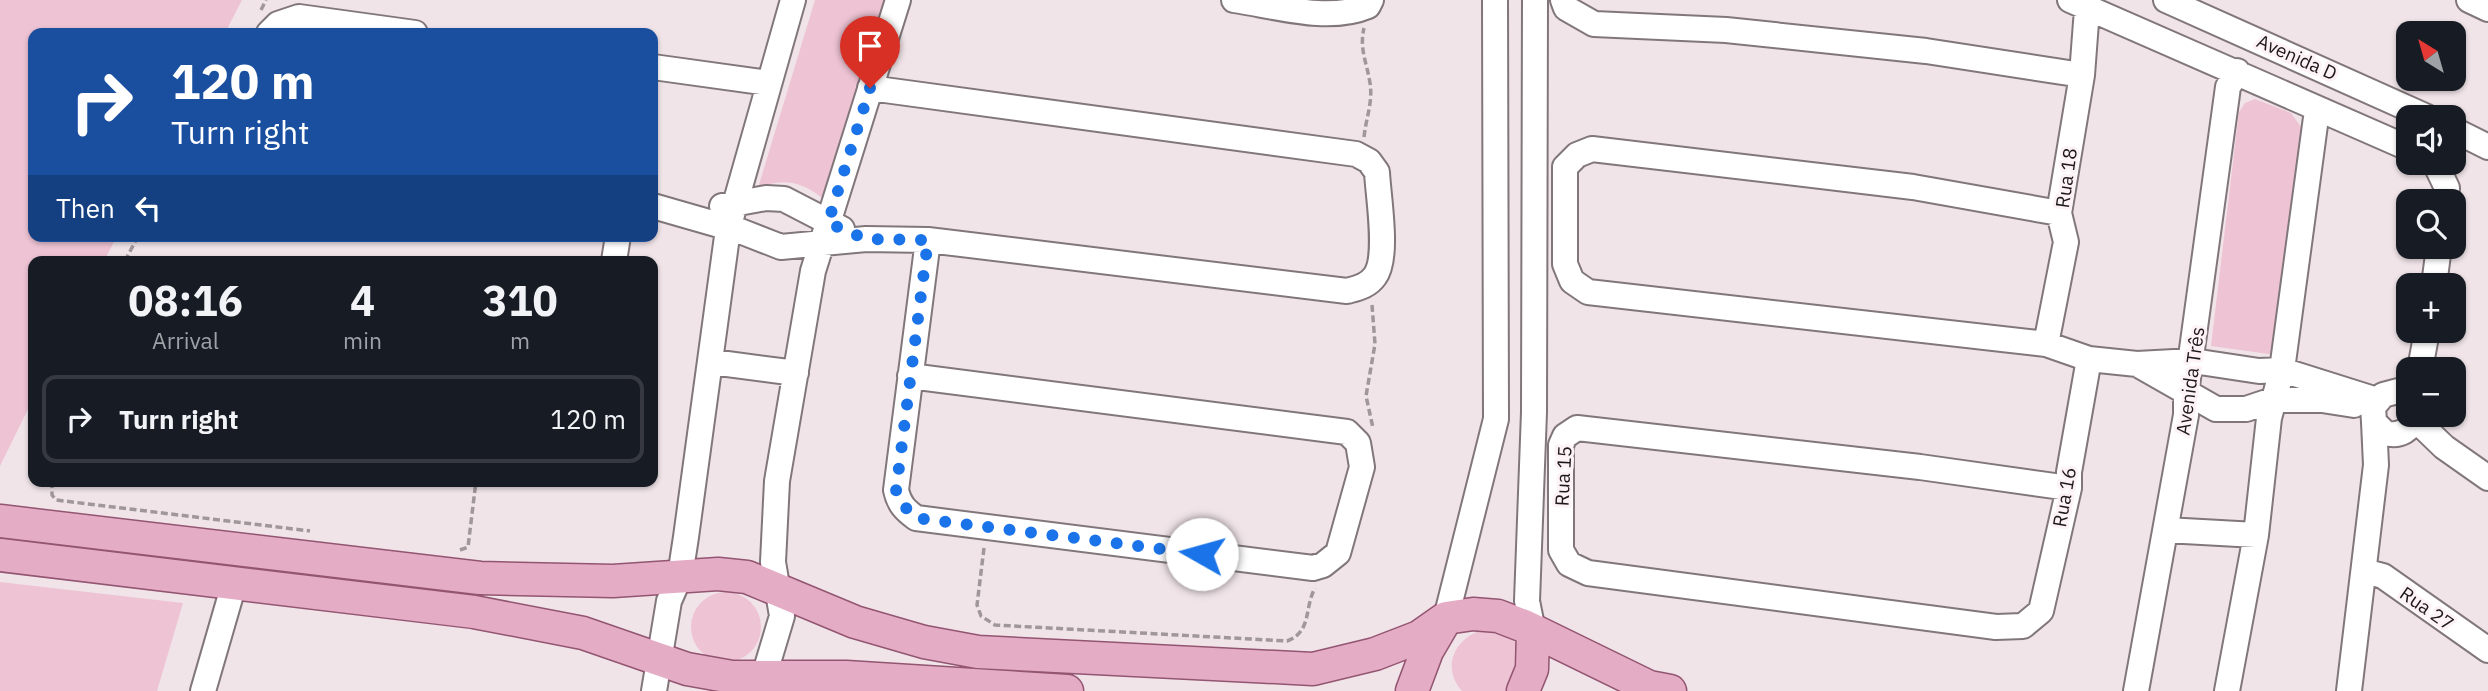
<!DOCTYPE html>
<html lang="en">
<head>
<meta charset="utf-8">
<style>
	:root { --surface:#171b24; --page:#20242c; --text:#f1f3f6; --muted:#9ea1a6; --line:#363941 }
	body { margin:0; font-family:"IBM Plex Sans",sans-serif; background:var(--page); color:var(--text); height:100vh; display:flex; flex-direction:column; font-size:26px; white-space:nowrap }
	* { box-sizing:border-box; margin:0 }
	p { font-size:23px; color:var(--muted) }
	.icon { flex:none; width:38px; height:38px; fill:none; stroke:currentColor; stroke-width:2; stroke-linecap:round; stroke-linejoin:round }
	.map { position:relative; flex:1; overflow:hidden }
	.panel { position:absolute; left:28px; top:256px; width:630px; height:231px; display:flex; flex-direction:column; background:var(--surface); border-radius:14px; box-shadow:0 2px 5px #0004 }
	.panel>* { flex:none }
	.hud { position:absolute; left:28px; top:28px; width:630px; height:214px; border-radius:14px; box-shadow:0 2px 5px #0004; background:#1a4fa0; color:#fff; overflow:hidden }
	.needle { width:46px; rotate:323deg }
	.fabs { position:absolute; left:2396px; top:21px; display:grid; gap:14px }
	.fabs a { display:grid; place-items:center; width:70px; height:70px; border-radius:14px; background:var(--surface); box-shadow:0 2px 5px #0004; font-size:35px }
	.pin { position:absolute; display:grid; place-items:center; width:60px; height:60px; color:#fff; margin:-72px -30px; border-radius:50% 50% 50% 0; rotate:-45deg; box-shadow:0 0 7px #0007 }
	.pin .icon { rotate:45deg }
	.me { position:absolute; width:77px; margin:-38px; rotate:277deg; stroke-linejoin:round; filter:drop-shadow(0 0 5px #0008) }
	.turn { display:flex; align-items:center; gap:24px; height:147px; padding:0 28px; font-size:32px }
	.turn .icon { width:91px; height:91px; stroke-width:2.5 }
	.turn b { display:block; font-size:49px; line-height:60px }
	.then { display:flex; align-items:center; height:66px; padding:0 28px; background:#0003; gap:14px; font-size:26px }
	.eta { display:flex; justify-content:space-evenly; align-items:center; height:119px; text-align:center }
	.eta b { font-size:42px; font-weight:800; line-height:49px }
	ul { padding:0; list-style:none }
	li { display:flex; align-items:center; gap:21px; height:88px; margin:0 14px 10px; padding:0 14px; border:4px solid var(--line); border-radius:14px }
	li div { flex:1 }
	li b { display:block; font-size:26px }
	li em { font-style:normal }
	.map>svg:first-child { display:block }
	.green { fill:#eec3d4 }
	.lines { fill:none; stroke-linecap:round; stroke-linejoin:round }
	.minor-casing { stroke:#81777b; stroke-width:28 }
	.major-casing { stroke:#935571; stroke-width:35 }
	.path { stroke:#a0979a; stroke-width:3.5; stroke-dasharray:7 3.5; stroke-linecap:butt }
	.minor { stroke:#fff; stroke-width:24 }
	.major { stroke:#e4adc5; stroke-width:32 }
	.route { stroke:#1a73e8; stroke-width:12; stroke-dasharray:0 21.6 }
	.labels { text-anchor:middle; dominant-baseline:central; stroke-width:6; stroke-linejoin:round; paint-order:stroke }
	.street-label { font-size:19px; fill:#1d191b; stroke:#fdf2f6 }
</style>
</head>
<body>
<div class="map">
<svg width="2488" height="691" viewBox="0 0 2488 691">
	<rect width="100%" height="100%" fill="#f0e4e8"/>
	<!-- green -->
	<path class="green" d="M0,0H242L225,33H33V236H117L104,261H33V399L0,466Z
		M815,0H884L822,198C801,181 783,178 758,188Z
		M2255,99L2291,113L2304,131L2276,355L2211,346L2239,112L2245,103Z
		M0,582L183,603L157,691H0Z
		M691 627a35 35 0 1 1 70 0a35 35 0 1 1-70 0Z
		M1479,631C1495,629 1523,637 1521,658C1520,669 1514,681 1511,691H1462C1442,669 1453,641 1479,631Z"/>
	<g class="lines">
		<!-- minor casing -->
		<g class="minor-casing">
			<path id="minor" d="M1234,0C1276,6 1328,23 1368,6L1371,0
				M1563,0L1566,8L1594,24L1726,30L1926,51L2082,75
				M2070,0L2408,148
				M2166,0L2427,117
				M2469,0L2488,9
				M269,33L278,24L299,17L415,33
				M653,67L768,83
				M2454,130L2488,147
				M2435,163L2447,188L2445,201
				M653,206L740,231L781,247L866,239L928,240L1347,291C1358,288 1368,286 1375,276C1389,257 1378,196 1377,172L1369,161L1356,154L870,88
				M722,206L766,198L784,199L842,229
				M2059,213L1913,187L1592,149L1577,155L1565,167V264L1572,281L1588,292L2046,344L2089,359L2137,364L2193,361L2259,371L2282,370L2377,400
				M614,261L618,236
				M2434,285L2439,247
				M2046,344L2066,242L2059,213L2082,75L2087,9
				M712,362L796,373
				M2137,364L2216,409H2246L2273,400H2322L2354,405
				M2420,369L2427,331
				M910,376L1347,432L1358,443L1362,467L1338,553L1323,565L1313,568L916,518C905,510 899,504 896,490L928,240
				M2408,397L2398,391L2383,395L2373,407L2374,422L2385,433C2400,437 2412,430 2415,415
				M2415,419L2444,447L2488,478
				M2069,488L1920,467L1577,428L1565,436L1561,445V550L1569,564L1588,573L1996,627L2023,626L2041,611L2069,488V472L2089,359
				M2166,530L2256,535
				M2364,571L2383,576L2488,650
				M1446,618L1496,419L1495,0
				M1533,631L1527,601L1534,412L1535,0
				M754,690L764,676L782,616L773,562L777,481L813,271L898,0
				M203,691L234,584
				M654,691L669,601L680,576L686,537L728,229L793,0
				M2136,691L2186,415V393L2228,87L2237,71
				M2227,691L2256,535L2269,418L2282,370L2317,110
				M2349,691L2376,465L2374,422"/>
		</g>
		<!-- major casing -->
		<g class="major-casing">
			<path id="major" d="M0,521L480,578L613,581L718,574L747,577L855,622L924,642L978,652L1313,669L1375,654L1419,637L1446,618L1473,614L1498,616L1524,626L1649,687L1670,691
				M0,555L474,612L583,633L687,669L732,677H846L1067,691
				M1412,691L1427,651L1444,622
				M1523,691L1532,669L1533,631"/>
		</g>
		<!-- path -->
		<path class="path" d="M261,10L266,0
			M1364,137C1366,118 1373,102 1370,83C1367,63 1359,49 1364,28
			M125,261L138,236
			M1372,305L1375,344L1366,396L1373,428
			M52,481V495L56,500L310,531
			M984,548L977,605L981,616L995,625L1287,641C1312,632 1304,608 1315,588
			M460,550L468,547L476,481"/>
		<!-- minor -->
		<use href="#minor" class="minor"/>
		<!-- major -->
		<use href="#major" class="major"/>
	</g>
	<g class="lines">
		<!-- route -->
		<path class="route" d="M870,88L828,223L866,239L928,240L896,491L899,501L916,518L1202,554"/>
	</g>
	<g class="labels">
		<!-- street labels -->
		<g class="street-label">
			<text transform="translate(2297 57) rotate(24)">Avenida D</text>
			<text transform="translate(2066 178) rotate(-82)">Rua 18</text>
			<text transform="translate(2190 381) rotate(-82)">Avenida Três</text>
			<text transform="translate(1563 476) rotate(-87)">Rua 15</text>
			<text transform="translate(2064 497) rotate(-80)">Rua 16</text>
			<text transform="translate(2427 608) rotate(35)">Rua 27</text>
		</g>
	</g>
</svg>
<div class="fabs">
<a><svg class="needle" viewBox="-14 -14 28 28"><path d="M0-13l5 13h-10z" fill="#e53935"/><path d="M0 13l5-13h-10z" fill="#9ea1a6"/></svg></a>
<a><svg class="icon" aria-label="sound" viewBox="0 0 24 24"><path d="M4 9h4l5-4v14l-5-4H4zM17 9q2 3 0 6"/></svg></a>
<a><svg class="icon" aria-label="search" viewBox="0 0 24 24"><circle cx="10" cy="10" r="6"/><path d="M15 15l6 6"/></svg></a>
<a>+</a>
<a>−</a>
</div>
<div class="pin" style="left:870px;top:88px;background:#d93025"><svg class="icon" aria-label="arrive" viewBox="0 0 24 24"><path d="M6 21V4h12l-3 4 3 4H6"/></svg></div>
<svg class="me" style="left:1202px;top:554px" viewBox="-20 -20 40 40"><circle r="19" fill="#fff"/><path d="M0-13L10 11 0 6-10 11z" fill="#1a73e8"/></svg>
<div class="hud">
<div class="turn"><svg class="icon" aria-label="right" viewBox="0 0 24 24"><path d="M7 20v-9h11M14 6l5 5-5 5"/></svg><div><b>120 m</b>Turn right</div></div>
<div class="then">Then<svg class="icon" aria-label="left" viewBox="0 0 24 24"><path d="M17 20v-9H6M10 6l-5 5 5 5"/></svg></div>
</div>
<section class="panel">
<div class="eta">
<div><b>08:16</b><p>Arrival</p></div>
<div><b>4</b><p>min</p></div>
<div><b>310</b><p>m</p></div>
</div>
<ul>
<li><svg class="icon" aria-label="right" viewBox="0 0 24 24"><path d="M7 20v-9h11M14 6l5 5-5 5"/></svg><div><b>Turn right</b></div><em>120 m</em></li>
</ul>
</section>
</div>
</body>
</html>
